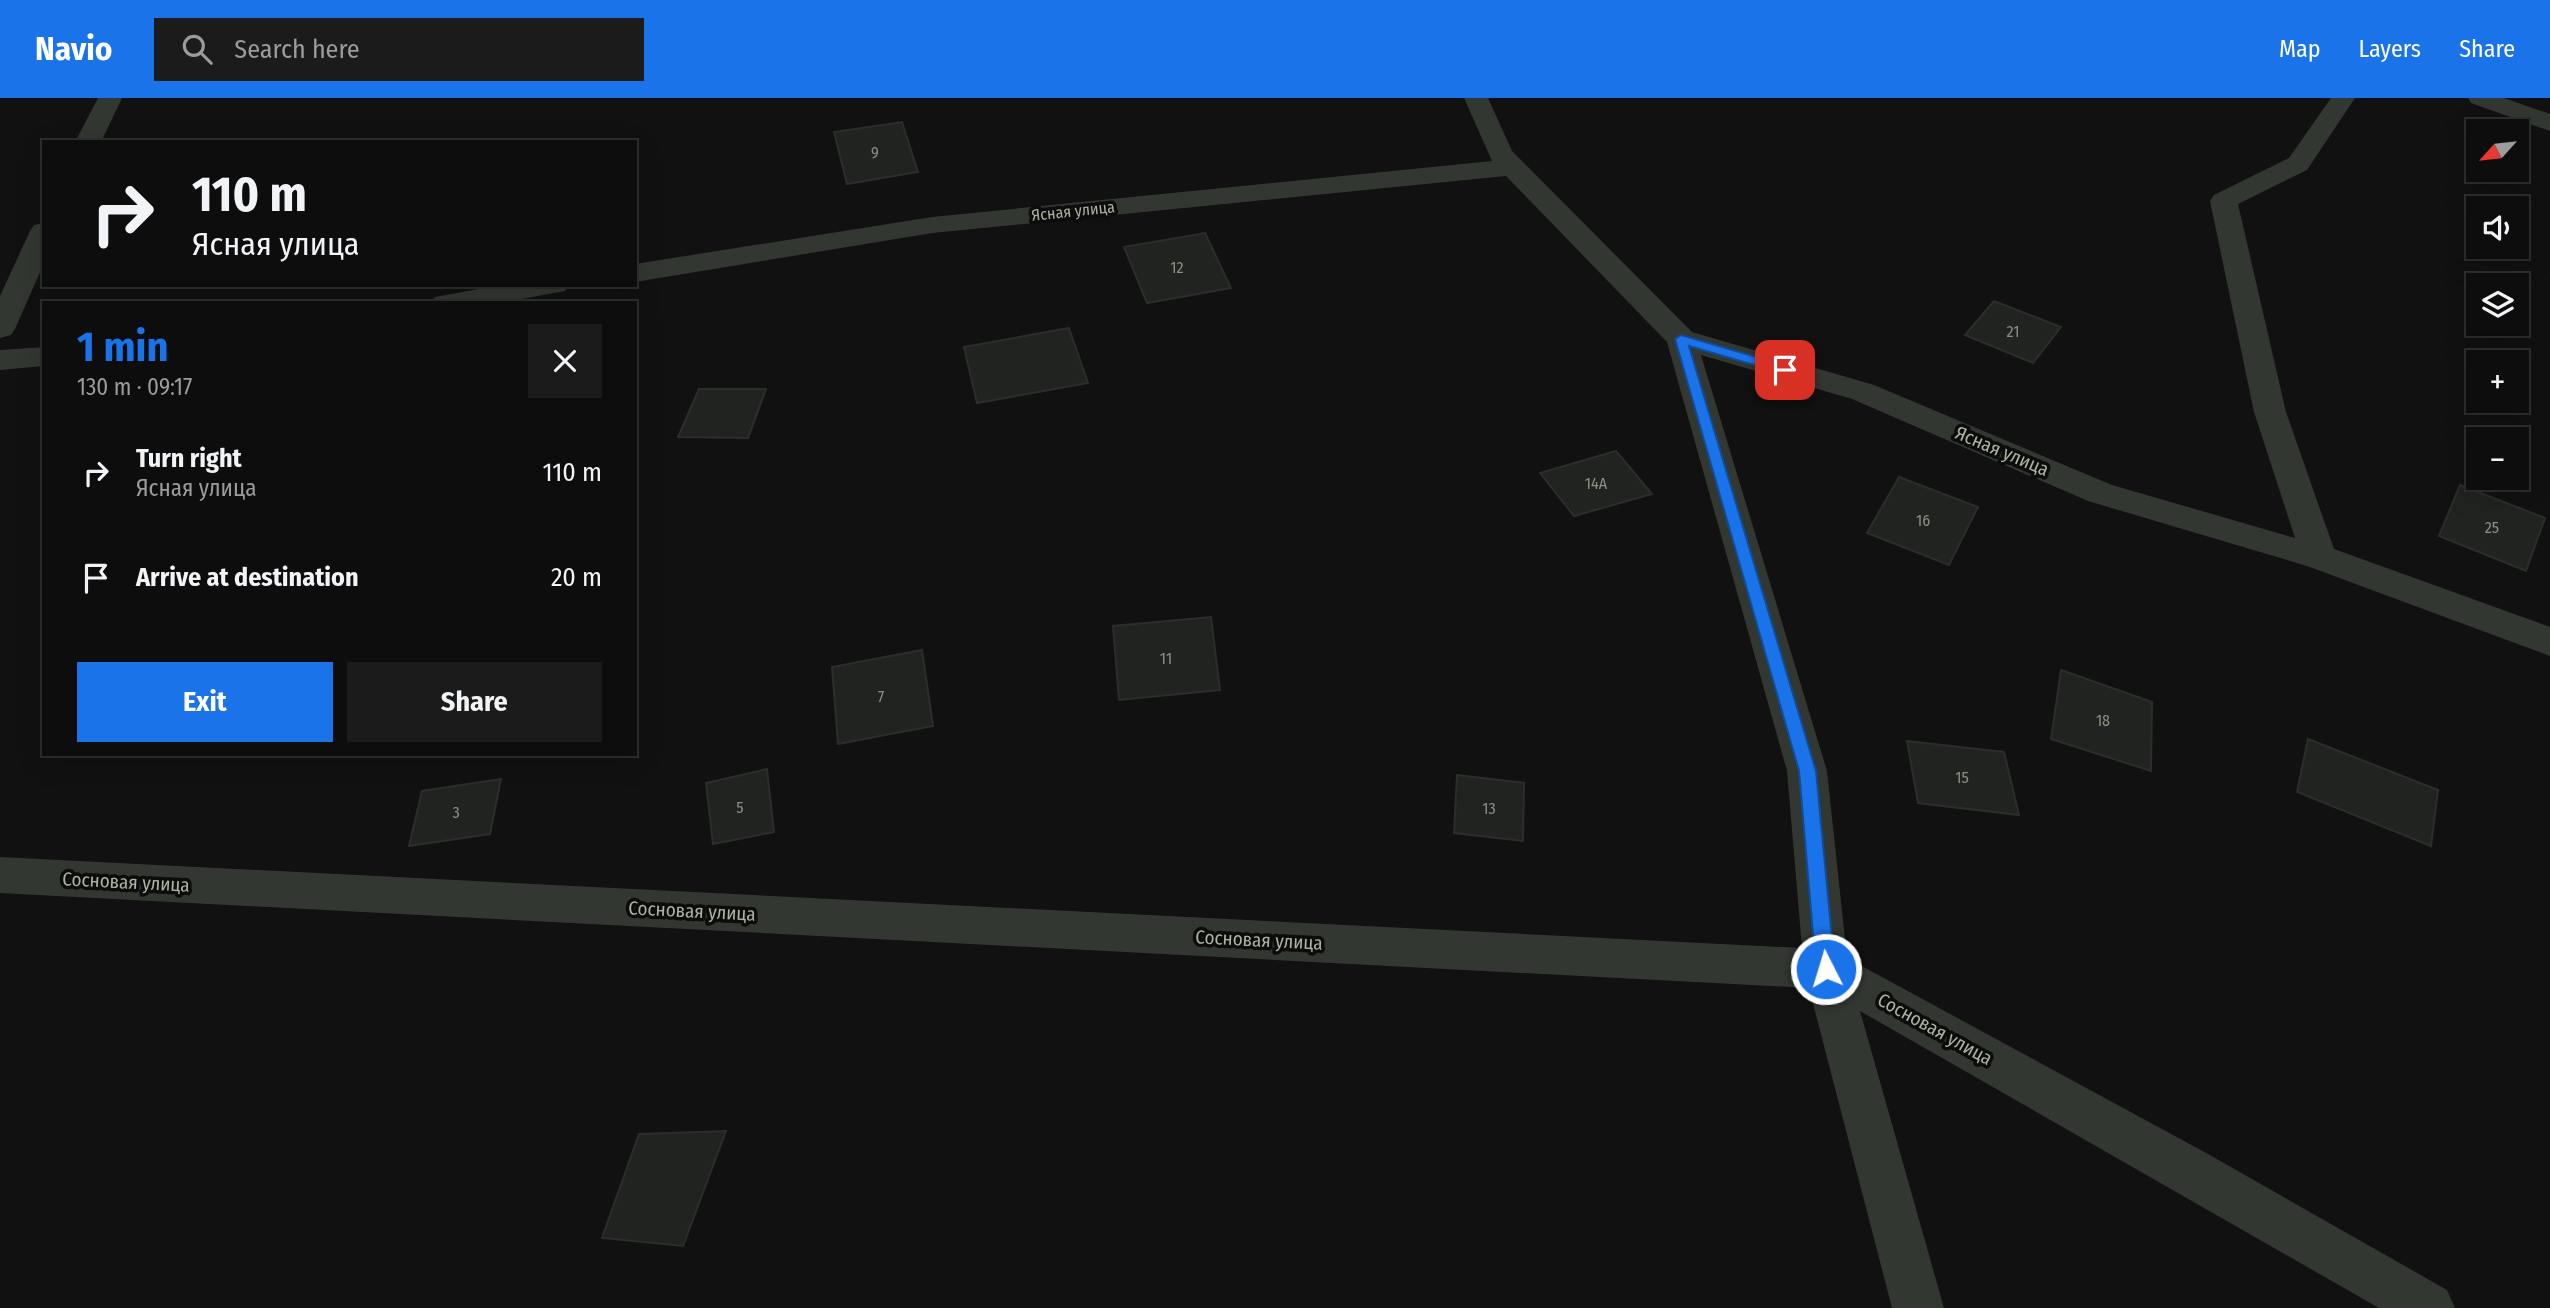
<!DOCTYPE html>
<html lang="en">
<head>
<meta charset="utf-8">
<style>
	:root { --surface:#0c0d0c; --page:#1a1b1a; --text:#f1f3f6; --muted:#9a9c9d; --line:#2c2d2d; --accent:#1a73e8 }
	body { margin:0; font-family:"Fira Sans Condensed",sans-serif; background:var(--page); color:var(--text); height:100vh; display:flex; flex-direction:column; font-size:26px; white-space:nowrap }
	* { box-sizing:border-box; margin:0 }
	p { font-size:23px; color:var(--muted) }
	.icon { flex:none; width:38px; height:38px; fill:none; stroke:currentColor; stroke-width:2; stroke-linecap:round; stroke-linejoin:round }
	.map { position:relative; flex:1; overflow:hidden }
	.side { position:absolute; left:42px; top:203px; width:595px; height:455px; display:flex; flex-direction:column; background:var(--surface); border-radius:0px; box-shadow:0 7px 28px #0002,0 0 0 2px var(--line) }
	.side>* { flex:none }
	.banner { position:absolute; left:42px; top:42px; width:595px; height:147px; border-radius:0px; box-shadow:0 7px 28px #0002,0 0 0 2px var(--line); background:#0c0d0c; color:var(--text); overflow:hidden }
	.needle { width:46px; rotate:243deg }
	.controls { position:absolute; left:2466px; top:21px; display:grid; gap:14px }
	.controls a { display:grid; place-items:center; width:63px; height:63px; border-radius:0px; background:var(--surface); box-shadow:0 7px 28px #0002,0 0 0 2px var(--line); font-size:35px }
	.pin { position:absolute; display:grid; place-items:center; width:60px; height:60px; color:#fff; margin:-30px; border-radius:14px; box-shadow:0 4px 10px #0006 }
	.me { position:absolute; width:77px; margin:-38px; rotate:355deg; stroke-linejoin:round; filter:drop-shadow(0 0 5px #0008) }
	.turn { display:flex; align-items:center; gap:24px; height:147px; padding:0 35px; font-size:32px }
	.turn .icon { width:91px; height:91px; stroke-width:2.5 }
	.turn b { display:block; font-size:49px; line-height:60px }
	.round { display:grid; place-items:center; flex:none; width:74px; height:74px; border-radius:0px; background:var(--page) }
	.headline { display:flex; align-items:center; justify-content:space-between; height:119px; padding:0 35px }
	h1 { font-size:42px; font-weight:700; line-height:52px; color:var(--accent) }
	.button { display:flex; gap:14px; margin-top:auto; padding:14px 35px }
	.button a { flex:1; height:80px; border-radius:0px; background:var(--accent); color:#fff; font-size:28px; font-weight:700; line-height:80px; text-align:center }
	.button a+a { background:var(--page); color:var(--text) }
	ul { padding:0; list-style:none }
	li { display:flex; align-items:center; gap:21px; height:105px; padding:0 35px }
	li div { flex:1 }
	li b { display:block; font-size:26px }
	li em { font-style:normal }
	header { display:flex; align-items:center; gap:42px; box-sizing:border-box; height:98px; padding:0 35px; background:var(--accent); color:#fff }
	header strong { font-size:33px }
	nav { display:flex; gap:38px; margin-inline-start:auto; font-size:24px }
	.search { width:490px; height:63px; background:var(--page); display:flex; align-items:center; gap:18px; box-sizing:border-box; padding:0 24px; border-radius:0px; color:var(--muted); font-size:26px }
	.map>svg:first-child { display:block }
	.building { fill:#212320; stroke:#2b2e2a; stroke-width:2 }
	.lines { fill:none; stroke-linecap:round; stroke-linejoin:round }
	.minor { fill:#333731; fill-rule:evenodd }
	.route { fill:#1a73e8; stroke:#114b97; stroke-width:2 }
	.labels { text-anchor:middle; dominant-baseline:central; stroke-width:7; stroke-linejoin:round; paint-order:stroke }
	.number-label { font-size:16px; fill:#898f81 }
	.far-street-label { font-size:16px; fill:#acb3a1; stroke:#0b0c0b }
	.street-label { font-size:19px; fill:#acb3a1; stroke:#0b0c0b }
</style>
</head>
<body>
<header>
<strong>Navio</strong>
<div class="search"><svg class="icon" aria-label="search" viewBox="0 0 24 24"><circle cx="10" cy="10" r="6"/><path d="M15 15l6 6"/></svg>Search here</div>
<nav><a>Map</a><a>Layers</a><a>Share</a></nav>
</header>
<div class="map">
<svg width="2550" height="1210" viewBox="0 0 2550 1210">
	<rect width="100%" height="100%" fill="#101110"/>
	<!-- building -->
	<path class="building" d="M902,24L918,74L847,86L834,34Z
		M1205,135L1231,190L1147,205L1124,149Z
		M1994,203L2061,229L2033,265L1965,237Z
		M1069,230L1088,285L977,305L964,249Z
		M699,291H766L748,340L678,339Z
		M1616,353L1652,396L1574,418L1540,375Z
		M1899,379L1978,409L1949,467L1867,435Z
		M2460,387L2545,420L2526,473L2439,438Z
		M1211,519L1220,592L1119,602L1113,528Z
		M922,552L933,628L838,646L832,569Z
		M2061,572L2152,604L2151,673L2051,641Z
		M2308,641L2438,692L2431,748L2297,694Z
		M1907,643L2004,654L2019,717L1918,705Z
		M767,671L774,734L713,746L706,685Z
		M1457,677L1524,685L1523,743L1454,735Z
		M501,681L490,736L409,748L422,693Z
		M726,1033L683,1148L602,1140L639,1036Z"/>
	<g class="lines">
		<!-- minor -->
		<path class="minor" d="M98,0H122L101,44H75Z
			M1464,0H1488L1512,53L1692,234L1874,287L2112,387L2295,440L2254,314L2210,103L2214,97L2289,60L2331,0H2355L2307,72L2238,106L2286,314L2334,451L2550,529V558L2307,468L2088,403L1852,301L1701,257L1827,673L1847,860L2208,1056L2447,1192L2455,1210H2379L1860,913L1944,1210H1892L1809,890L0,795V759L1802,850L1787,673L1667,244L1506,78L932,135L635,184V166L932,119L1492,63Z
			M2468,0H2504L2550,16V33L2471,5Z
			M44,125V165L15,231L11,237L0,240V198L30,133L34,127Z
			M500,187H569L565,193L500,205H430L435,199Z
			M44,249V268L0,272V252Z"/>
	</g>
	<!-- route -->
	<path class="route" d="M1681,237L1790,269L1792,272L1785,276L1689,248L1816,673L1835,871L1832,877L1826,879L1819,877L1816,871L1799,673L1675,241Z"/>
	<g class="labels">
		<!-- number labels -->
		<g class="number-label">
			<text x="875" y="54">9</text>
			<text x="1177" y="169">12</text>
			<text x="2013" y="233">21</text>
			<text x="1596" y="385">14А</text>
			<text x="1923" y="422">16</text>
			<text x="2492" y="429">25</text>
			<text x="1166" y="560">11</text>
			<text x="881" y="598">7</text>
			<text x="2103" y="622">18</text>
			<text x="1962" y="679">15</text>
			<text x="740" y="709">5</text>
			<text x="1489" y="710">13</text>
			<text x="456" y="714">3</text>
		</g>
		<!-- far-street labels -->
		<g class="far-street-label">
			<text transform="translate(1073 113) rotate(-6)">Ясная улица</text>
		</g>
		<!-- street labels -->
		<g class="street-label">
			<text transform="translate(2002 353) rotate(23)">Ясная улица</text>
			<text transform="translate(126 784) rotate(3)">Сосновая улица</text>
			<text transform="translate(692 813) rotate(3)">Сосновая улица</text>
			<text transform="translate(1259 842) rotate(3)">Сосновая улица</text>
			<text transform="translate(1935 931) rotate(29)">Сосновая улица</text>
		</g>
	</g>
</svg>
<div class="controls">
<a><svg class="needle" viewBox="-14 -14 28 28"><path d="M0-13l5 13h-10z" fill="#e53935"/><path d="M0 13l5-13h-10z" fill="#9a9c9d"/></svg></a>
<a><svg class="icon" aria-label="sound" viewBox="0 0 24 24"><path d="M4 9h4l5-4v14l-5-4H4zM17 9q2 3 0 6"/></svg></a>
<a><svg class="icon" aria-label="layers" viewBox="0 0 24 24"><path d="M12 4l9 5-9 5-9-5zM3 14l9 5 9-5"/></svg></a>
<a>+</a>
<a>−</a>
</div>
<div class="pin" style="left:1785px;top:272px;background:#d93025"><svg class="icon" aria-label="arrive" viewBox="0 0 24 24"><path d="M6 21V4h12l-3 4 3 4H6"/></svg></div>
<svg class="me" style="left:1826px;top:871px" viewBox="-20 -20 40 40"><circle r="17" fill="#1a73e8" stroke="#fff" stroke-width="3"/><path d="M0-11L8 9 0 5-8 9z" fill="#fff"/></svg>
<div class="banner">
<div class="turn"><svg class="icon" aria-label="right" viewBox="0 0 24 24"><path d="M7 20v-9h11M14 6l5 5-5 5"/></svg><div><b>110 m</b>Ясная улица</div></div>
</div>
<section class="side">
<div class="headline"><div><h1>1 min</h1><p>130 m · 09:17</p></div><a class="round"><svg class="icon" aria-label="close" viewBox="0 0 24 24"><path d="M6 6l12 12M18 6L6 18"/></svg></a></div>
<ul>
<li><svg class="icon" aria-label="right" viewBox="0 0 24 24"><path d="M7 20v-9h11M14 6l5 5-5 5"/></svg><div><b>Turn right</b><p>Ясная улица</p></div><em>110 m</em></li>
<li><svg class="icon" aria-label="arrive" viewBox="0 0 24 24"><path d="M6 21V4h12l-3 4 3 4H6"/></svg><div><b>Arrive at destination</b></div><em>20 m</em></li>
</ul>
<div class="button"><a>Exit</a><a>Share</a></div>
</section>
</div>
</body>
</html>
